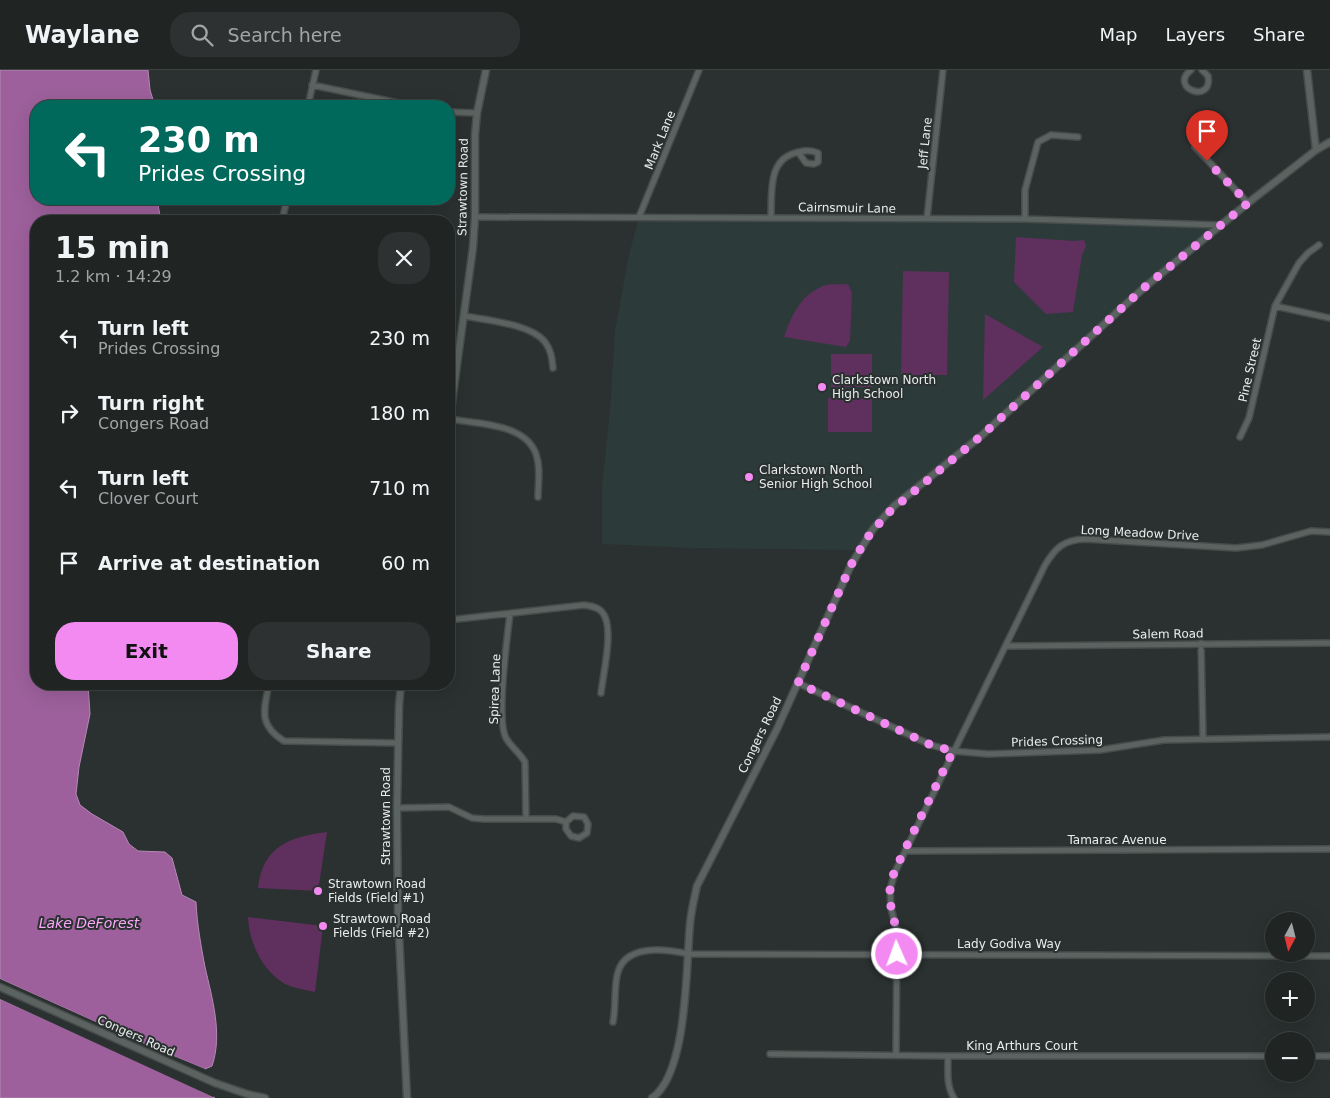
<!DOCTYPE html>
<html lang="en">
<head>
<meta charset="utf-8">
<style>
	:root { --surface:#202524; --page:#2d3131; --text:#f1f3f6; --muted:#a2a5a6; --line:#3d4241; --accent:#f38af2 }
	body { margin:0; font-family:"DejaVu Sans",sans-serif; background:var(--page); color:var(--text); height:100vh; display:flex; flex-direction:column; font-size:19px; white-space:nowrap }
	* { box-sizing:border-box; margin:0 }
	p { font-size:16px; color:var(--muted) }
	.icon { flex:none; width:28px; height:28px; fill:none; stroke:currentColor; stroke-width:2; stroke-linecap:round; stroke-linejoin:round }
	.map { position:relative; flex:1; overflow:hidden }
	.side { position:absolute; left:30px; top:145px; width:425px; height:475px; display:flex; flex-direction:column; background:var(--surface); border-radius:20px; box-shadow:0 5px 20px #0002,0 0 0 1px var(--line) }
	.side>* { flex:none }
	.hud { position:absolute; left:30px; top:30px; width:425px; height:105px; border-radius:20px; box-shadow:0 5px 20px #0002,0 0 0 1px var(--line); background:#00695c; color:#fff; overflow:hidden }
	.needle { width:32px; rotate:187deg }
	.fabs { position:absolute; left:1265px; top:842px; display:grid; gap:10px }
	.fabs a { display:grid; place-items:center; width:50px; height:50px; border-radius:50%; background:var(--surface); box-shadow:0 5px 20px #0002,0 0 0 1px var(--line); font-size:25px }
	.pin { position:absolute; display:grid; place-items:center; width:42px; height:42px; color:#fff; margin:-51px -21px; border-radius:50% 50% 50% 0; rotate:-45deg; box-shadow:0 0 5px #0007 }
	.pin .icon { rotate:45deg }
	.me { position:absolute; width:55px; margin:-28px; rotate:358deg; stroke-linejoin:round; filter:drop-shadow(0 0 4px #0008) }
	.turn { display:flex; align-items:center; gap:18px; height:105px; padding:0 25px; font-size:22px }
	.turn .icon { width:65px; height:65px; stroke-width:2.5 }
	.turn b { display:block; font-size:35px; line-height:42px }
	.round { display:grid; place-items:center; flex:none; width:52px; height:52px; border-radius:20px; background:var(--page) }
	.overview { display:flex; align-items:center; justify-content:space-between; height:85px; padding:0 25px }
	h1 { font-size:30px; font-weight:600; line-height:38px }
	.button { display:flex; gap:10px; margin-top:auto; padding:10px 25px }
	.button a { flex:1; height:58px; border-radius:20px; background:var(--accent); color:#111; font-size:20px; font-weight:600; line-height:58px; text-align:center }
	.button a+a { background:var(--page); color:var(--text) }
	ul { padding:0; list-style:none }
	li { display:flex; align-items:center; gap:15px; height:75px; padding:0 25px }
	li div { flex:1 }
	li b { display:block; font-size:19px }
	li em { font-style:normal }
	header { display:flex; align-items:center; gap:30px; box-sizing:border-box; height:70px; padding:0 25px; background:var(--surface); border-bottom:1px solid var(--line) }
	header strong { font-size:24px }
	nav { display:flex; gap:28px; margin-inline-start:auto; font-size:18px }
	.search { width:350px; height:45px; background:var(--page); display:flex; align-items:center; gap:12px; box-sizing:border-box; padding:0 18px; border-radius:20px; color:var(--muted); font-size:19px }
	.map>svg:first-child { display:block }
	.built { fill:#2c3b39 }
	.green { fill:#5f2f5e }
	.water { fill:#9d609c; stroke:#b48ab4 }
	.pier { fill:#2a3130 }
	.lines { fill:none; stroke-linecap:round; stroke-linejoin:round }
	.minor-casing { stroke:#464c4b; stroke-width:8 }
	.tertiary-casing { stroke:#464c4b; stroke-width:9 }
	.minor { stroke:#5b6361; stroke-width:5 }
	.tertiary { stroke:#5b6361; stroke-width:6 }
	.route { stroke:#f38af2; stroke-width:9; stroke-dasharray:0 16.2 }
	.poi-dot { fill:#f38af2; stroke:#2a3130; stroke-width:2 }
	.labels { text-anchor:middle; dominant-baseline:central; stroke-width:4; stroke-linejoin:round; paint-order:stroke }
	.street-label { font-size:12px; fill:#e8edec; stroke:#2a3130 }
	.poi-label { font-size:12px; fill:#e8edec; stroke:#2a3130; text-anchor:start }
	.water-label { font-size:14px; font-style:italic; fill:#fca8fa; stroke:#2a3130 }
</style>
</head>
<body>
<header>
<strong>Waylane</strong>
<div class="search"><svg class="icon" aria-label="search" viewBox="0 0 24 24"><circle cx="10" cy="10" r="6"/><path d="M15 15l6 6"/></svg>Search here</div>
<nav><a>Map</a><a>Layers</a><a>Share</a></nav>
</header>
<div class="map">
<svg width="1330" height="1028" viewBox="0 0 1330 1028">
	<rect width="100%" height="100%" fill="#2a3130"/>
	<!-- built -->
	<path class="built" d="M639,147H836L1219,155L981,366L894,436L859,480L694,478L602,474V418L610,340L615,261L629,185Z"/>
	<!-- green -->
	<path class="green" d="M1016,167L1074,171L1084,170L1086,176L1082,185L1073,242L1046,244L1014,212Z
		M903,201L949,202L947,305H901Z
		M848,214L852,223L850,271L846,277L784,267C791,247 800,226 821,217C828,213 840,215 848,214Z
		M985,244L1043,277L983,330Z
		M831,284H872V317H831Z
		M828,328L872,329V362H828Z
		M327,762L318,821L258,818C263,776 289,767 327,762Z
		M248,847L323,856L315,922C305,920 294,918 285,914C262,901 249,872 248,847Z"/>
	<!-- water -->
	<path class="water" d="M0,0H148L150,20L155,36H36V129H157L161,151H36V614H88L90,644L79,697L76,724L80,735L92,744L123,762L129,774L138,781L165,782L172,788L182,825L196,832C197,854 201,876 205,897C212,928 223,964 212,996L205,999L147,975L0,909Z
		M0,929L168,1005L215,1028H0Z"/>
	<!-- pier -->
	<path class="pier" d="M0,909L147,975L205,999V1002L146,978L0,912Z
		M0,926L169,1002L212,1023L213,1027L0,929Z"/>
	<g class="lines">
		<!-- minor casing -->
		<g class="minor-casing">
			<path id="minor" d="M1191,0C1168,18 1213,35 1208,6L1202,0
				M312,15L413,36
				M308,36L316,0
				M449,42L477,43
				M1195,77L1248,133
				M475,147L1025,149L1219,155
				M639,147L699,0
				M771,147C772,122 767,88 799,82C806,80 811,80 818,83V92L814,94L806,93L798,82
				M927,148L943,0
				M1025,149V120L1038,72L1051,65L1078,67
				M282,151L287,129
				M1275,236L1330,248
				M464,246C486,250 531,254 545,272C551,280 552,288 553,298
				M450,349C477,354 525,353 536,384C541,398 538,413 538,427
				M1240,367L1249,348L1275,236L1299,193L1308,183L1319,175
				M510,544C507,568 496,649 506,668C511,677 520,683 525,692L526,749
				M449,550L584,535C591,536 598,537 602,542C615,556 603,604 601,623
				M1201,573L1203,669
				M1006,576L1330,573
				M798,613L931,675L953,681L988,684L1100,680L1164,670L1330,667
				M269,614C264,640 258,655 284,671L397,673
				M397,738L449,737L472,748L484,749H556L566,752V759L571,766L579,768L587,763L588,754L584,747L573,746L566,752
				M905,781L1330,779
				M613,952C616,937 614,921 617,906C623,873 665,879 689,884L1330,886
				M770,984L948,986H1274
				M896,985L897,862L891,838L890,820L895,802L1045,495C1056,477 1064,470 1085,469L1236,478L1262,475L1311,461L1330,462
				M948,986C948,1000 946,1016 954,1028
				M1306,986H1330"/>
		</g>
		<!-- tertiary casing -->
		<g class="tertiary-casing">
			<path id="tertiary" d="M1307,0L1316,80
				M449,354L473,177L475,147V65L477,43L486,0
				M401,614L399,636L397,738L398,843L407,1028
				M0,917L215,1013L247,1024L265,1028
				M652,1028C688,1003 686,895 690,854C691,841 694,829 697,816L777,659L851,495L873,459L894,436L981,366L1146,216L1248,133L1316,80L1330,72"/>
		</g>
		<!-- minor -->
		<use href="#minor" class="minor"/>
		<!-- tertiary -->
		<use href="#tertiary" class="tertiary"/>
	</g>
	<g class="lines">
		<!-- route -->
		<path class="route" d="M897,884V862L891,838L890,820L894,802L953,681L931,675L798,613L851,495L867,468L888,443L981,366L1146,216L1248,133L1207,91"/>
	</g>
	<!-- markers -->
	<g class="poi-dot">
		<circle cx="822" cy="317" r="5"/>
		<circle cx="749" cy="407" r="5"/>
		<circle cx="318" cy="821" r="5"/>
		<circle cx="323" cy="856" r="5"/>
	</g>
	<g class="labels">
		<!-- street labels -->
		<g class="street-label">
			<text transform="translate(660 70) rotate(-68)">Mark Lane</text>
			<text transform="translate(925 73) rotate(-84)">Jeff Lane</text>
			<text transform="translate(463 117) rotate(-89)">Strawtown Road</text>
			<text transform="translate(847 138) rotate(1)">Cairnsmuir Lane</text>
			<text transform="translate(1250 300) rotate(-77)">Pine Street</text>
			<text transform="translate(1140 463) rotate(3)">Long Meadow Drive</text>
			<text transform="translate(1168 564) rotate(-1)">Salem Road</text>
			<text transform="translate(495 619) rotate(-88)">Spirea Lane</text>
			<text transform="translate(760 665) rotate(-64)">Congers Road</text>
			<text transform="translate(1057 671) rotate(-2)">Prides Crossing</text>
			<text transform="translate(386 746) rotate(-90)">Strawtown Road</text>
			<text x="1117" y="770">Tamarac Avenue</text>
			<text x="1009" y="874">Lady Godiva Way</text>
			<text transform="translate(136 966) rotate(24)">Congers Road</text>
			<text x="1022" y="976">King Arthurs Court</text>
		</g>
		<!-- poi labels -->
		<g class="poi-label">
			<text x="832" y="310">Clarkstown North<tspan x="832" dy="14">High School</tspan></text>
			<text x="759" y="400">Clarkstown North<tspan x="759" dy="14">Senior High School</tspan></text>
			<text x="328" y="814">Strawtown Road<tspan x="328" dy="14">Fields (Field #1)</tspan></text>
			<text x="333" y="849">Strawtown Road<tspan x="333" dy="14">Fields (Field #2)</tspan></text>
		</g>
		<!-- water labels -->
		<g class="water-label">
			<text x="89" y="853">Lake DeForest</text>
		</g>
	</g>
</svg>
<div class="fabs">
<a><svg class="needle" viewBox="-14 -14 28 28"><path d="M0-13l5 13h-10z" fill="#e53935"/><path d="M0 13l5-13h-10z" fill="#a2a5a6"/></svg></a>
<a>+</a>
<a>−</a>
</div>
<div class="pin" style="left:1207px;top:91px;background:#d93025"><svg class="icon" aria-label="arrive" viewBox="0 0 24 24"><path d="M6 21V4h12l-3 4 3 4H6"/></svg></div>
<svg class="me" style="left:897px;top:884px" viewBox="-20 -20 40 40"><circle r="17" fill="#f38af2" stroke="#fff" stroke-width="3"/><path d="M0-11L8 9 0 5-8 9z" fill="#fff"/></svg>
<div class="hud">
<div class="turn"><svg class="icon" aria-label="left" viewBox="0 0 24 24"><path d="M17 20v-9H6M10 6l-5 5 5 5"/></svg><div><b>230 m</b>Prides Crossing</div></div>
</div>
<section class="side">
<div class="overview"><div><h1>15 min</h1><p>1.2 km · 14:29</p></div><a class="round"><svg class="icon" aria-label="close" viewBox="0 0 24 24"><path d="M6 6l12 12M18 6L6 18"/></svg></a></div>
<ul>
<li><svg class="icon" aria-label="left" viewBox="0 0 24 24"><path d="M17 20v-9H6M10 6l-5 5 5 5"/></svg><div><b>Turn left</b><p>Prides Crossing</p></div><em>230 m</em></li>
<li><svg class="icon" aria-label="right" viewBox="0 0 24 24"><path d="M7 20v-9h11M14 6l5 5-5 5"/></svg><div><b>Turn right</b><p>Congers Road</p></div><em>180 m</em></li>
<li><svg class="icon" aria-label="left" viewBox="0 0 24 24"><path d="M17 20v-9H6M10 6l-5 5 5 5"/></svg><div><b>Turn left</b><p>Clover Court</p></div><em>710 m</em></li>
<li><svg class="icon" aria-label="arrive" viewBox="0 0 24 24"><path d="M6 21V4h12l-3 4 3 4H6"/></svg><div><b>Arrive at destination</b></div><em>60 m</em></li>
</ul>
<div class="button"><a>Exit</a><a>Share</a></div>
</section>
</div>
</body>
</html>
